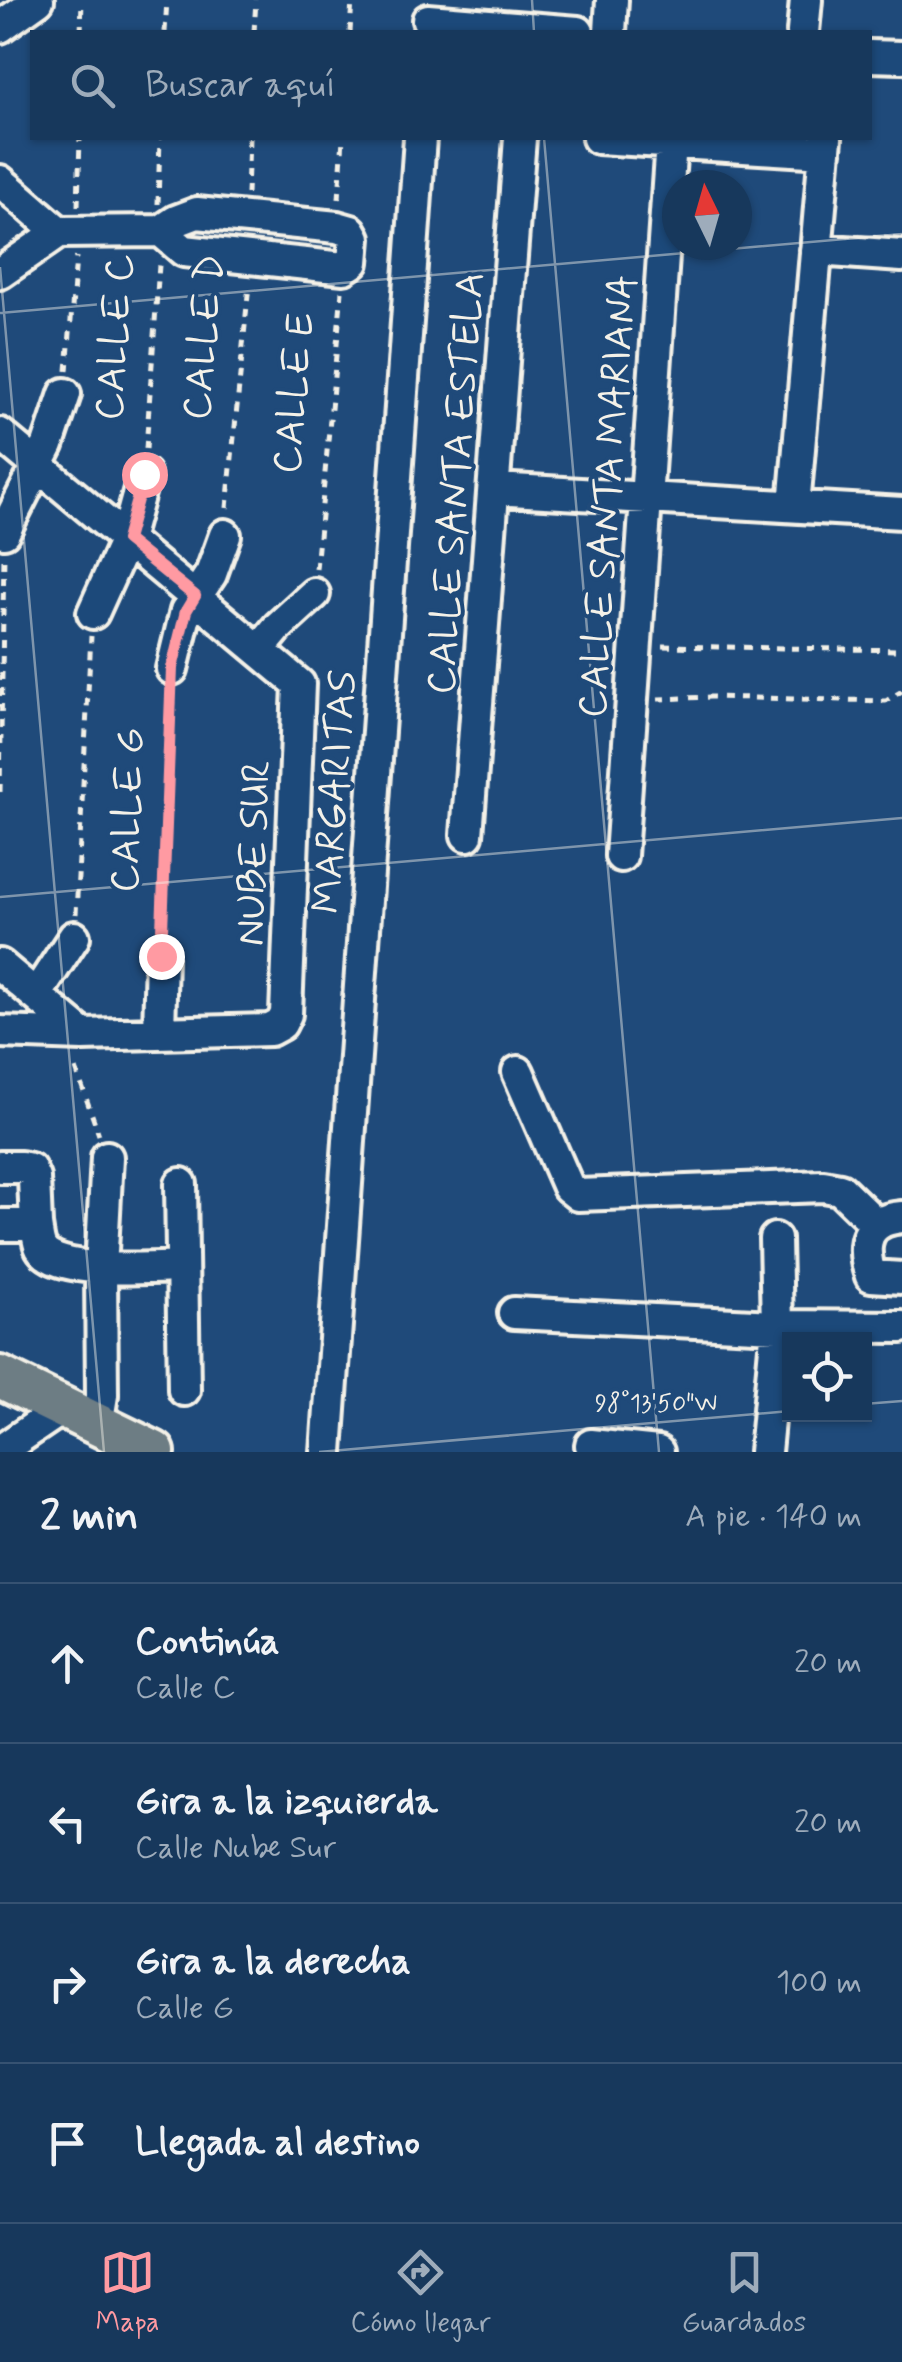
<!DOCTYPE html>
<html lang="es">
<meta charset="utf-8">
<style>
body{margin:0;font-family:Mynerve,sans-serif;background:#244365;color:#f1f3f6}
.controls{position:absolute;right:30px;bottom:30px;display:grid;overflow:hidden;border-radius:0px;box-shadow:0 2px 8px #0004}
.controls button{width:90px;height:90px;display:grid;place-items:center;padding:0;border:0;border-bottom:2px solid #365272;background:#17385c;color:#f1f3f6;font:50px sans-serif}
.compass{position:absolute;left:662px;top:170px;width:90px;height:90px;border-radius:50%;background:#17385c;box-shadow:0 2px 8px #0004;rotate:355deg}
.stop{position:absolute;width:30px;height:30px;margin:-22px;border:8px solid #ff9aa2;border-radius:50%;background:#fff}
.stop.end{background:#ff9aa2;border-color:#fff;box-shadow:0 2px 10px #0008}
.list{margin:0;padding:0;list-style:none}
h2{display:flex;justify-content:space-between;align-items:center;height:130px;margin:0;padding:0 40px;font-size:42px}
h2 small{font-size:32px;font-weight:400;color:#9eacbb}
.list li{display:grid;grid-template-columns:65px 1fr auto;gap:30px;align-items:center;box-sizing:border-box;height:160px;padding:0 40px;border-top:2px solid #365272}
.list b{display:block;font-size:38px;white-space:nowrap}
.list p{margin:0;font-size:32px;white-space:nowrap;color:#9eacbb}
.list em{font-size:32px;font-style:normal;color:#9eacbb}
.icon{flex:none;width:55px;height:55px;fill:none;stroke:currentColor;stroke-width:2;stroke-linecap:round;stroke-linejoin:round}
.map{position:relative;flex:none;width:902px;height:1452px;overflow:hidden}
.search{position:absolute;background:#17385c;box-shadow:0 2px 8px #0004;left:30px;right:30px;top:30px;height:110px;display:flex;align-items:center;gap:25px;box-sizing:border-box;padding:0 35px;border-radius:0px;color:#9eacbb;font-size:38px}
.sheet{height:770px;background:#17385c}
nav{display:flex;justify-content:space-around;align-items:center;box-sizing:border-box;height:140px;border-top:2px solid #365272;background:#17385c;font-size:28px;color:#9eacbb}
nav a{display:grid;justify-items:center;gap:5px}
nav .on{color:#ff9aa2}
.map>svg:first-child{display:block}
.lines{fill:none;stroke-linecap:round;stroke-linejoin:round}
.minor-casing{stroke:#f4f1e8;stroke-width:38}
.major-casing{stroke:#f4f1e8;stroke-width:48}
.path{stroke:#f4f1e8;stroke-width:5;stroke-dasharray:8 8;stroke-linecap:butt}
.minor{stroke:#1f4a7a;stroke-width:30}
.major{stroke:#6d7d84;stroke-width:40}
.route{stroke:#ff9aa2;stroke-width:12}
.ticks{fill:none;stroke:#f4f1e8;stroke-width:2.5;stroke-opacity:0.45}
.labels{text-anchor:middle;stroke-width:8;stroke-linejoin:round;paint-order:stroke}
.street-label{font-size:40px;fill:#f4f1e8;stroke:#1f4a7a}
.ticks-label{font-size:25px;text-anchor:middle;fill:#f4f1e8;stroke:#1f4a7a;stroke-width:8;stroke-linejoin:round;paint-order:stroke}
</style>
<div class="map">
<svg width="902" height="1452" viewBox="0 0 902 1452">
<rect width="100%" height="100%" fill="#1f4a7a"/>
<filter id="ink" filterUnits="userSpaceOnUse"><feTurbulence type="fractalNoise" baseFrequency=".01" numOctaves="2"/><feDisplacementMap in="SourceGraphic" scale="20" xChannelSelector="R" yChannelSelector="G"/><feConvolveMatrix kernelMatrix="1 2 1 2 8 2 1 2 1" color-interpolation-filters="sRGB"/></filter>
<g filter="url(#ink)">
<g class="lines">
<g class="minor-casing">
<path id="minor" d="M428,20L578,32
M0,27L38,0
M610,32L612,0
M803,32L806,0
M870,56L902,57
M598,138L825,152
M0,181L59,232
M59,232L161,231L176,221L197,213L337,227L351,231L355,238L353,262L344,268L184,251L161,231
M816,250L902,256
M0,273L59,232
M0,434L299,684L286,1014L281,1024L270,1030L83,1035L0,1032
M495,489L902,513
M794,506L826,138
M4,532L48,445L65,394
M93,613L126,540L144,474
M259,650L278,627L314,594
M172,669L186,611L211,574L225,535
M467,835L520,138
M621,856L671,142
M0,965L83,1035
M36,995L74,937
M159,1032L161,956
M518,1072L568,1187L578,1195L823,1186L840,1189L875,1223
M0,1167H21L30,1169L34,1178L36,1225
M181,1184L184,1390
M902,1217C865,1220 860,1244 871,1276L902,1278
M0,1225H36C37,1231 38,1242 41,1248C56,1275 153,1268 181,1267
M514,1313L777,1326L902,1327
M97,1425L102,1395L101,1269L107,1157
M591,1445L658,1452
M0,1451L63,1408
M327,1452L420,138
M765,1452L777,1326L775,1239"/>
</g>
<g class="major-casing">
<path id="major" d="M0,1377L154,1452"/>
</g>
<path class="path" d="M81,32L82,0
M165,32L167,0
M254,32L256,0
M350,32L352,0
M247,194L249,138
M339,199L343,138
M158,204L160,138
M78,206L80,138
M67,371L76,257
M146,449L159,265
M227,508L249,285
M316,569L342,291
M663,646L902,650
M658,699L710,697L886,701L902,691
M0,792L4,555
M76,914L91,636
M162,930L171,697
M76,1069L99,1135"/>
<use href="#minor" class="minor"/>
<use href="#major" class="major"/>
</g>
</g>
<g class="lines" filter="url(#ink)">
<path class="route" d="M144,474L126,540L195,596L186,611L172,668L161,956"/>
</g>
<path class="ticks" d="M532,0L534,32M544,138L659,1452M0,267L104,1452M0,313L902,234M0,897L902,818M864,1404L902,1401M319,1452L790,1411"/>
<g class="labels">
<g class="street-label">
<text transform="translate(113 337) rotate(-86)" y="14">CALLE C</text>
<text transform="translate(202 337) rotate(-85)" y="14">CALLE D</text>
<text transform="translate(292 393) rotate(-85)" y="14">CALLE E</text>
<text transform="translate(454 483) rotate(-86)" y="14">CALLE SANTA ESTELA</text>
<text transform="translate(606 496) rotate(-86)" y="14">CALLE SANTA MARIANA</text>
<text transform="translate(333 792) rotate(-86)" y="14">MARGARITAS</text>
<text transform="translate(126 810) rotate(-88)" y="14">CALLE G</text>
<text transform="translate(252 853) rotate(-88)" y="14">NUBE SUR</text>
</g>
</g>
<g class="ticks-label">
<text x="656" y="1411">98°13'50"W</text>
</g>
</svg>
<div class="controls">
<button><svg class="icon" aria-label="locate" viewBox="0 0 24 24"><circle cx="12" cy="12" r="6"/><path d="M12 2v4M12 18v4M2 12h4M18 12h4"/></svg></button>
</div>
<svg class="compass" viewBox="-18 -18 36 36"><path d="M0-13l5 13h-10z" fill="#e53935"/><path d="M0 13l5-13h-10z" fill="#9eacbb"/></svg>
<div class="stop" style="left:144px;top:474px"></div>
<div class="stop end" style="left:161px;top:956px"></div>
<div class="search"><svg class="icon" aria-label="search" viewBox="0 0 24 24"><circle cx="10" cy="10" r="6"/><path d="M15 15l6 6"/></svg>Buscar aquí</div>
</div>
<section class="sheet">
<h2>2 min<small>A pie · 140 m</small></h2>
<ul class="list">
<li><svg class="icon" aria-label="ahead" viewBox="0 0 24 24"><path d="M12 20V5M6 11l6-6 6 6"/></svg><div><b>Continúa</b><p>Calle C</p></div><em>20 m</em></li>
<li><svg class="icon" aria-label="left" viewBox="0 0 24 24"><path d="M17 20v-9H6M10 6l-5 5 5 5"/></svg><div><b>Gira a la izquierda</b><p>Calle Nube Sur</p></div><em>20 m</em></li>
<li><svg class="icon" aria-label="right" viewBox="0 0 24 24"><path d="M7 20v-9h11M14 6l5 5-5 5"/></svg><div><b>Gira a la derecha</b><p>Calle G</p></div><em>100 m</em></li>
<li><svg class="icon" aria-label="arrive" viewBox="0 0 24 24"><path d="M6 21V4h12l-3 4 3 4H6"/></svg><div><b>Llegada al destino</b></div></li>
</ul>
</section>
<nav>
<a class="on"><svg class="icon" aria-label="map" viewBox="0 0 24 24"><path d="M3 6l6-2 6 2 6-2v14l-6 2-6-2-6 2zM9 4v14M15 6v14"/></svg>Mapa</a>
<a><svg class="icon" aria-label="directions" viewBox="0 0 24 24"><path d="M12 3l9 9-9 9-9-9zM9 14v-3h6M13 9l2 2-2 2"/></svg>Cómo llegar</a>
<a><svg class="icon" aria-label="saved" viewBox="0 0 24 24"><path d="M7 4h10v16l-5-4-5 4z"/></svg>Guardados</a>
</nav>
